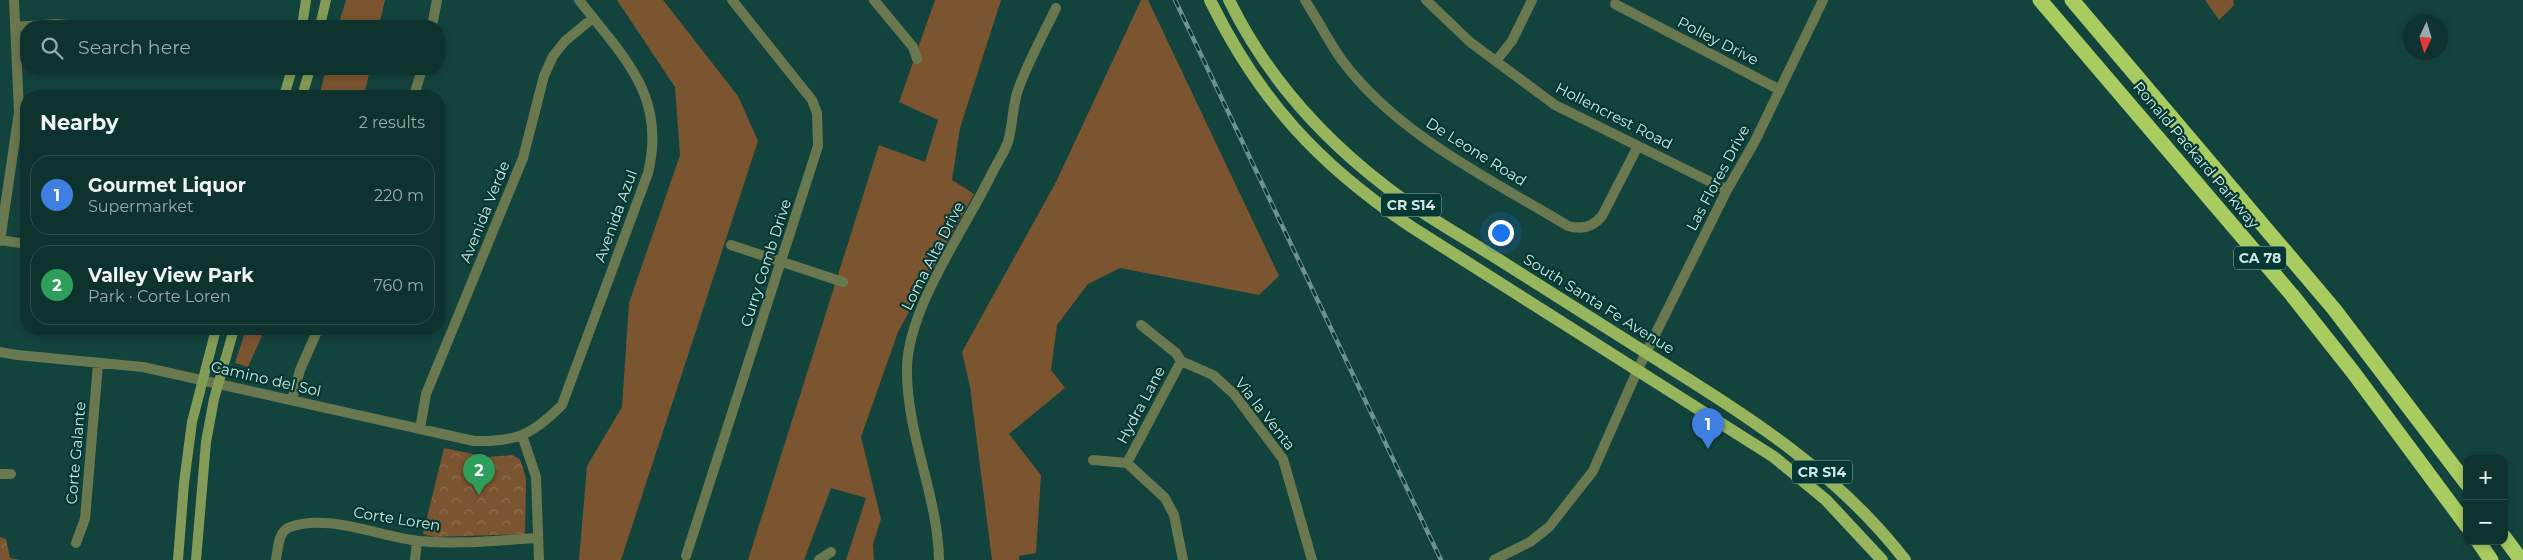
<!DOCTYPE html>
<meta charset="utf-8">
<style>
body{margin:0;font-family:Montserrat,sans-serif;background:#173a36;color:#f1f3f6}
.controls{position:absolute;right:15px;bottom:15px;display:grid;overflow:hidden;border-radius:10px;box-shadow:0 2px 8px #0003}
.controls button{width:45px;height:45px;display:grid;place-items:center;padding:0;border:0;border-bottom:1px solid #2e4d4a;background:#0e322e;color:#f1f3f6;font:25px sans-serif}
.compass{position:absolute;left:2403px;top:15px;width:45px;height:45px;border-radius:50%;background:#0e322e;box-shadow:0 2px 8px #0003;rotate:184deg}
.you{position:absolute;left:1500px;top:232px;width:18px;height:18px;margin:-12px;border:4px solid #fff;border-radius:50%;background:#1a73e8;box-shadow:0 0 0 8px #1a73e833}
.badge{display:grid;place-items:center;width:32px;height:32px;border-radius:50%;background:#d6ab8b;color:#fff;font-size:16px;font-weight:700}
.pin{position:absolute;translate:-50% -41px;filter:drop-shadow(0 1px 2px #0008)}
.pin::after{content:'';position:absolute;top:26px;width:18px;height:15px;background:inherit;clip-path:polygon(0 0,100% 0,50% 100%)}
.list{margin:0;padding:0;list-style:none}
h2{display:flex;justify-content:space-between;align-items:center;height:65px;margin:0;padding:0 20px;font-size:21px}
h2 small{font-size:16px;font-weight:400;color:#9baaaa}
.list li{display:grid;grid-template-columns:32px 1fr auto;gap:15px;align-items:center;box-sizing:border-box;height:80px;margin:0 10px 10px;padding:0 10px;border:1px solid #2e4d4a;border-radius:20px}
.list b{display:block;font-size:19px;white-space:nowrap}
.list p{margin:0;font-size:16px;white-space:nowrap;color:#9baaaa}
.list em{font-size:16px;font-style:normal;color:#9baaaa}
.icon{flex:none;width:28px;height:28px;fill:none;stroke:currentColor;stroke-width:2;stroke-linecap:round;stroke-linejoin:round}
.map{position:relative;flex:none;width:2523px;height:560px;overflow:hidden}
.search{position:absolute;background:#0e322e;box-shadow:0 2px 8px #0003;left:20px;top:20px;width:425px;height:55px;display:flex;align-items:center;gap:12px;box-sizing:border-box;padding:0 18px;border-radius:20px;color:#9baaaa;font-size:19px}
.panel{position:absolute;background:#0e322e;box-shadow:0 2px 8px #0003;left:20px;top:90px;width:425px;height:245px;border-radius:20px}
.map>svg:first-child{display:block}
.grass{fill:#7b5530}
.park{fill:url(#park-crowns)}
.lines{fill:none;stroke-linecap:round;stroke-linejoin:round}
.minor{stroke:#6a784f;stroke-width:10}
.tertiary{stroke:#6a784f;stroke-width:10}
.secondary{stroke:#849b57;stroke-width:10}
.primary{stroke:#97b55c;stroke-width:12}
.motorway{stroke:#a9cc60;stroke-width:15}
.rail-casing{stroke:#6e928d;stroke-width:4.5}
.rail{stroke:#053833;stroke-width:2.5;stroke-dasharray:8;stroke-linecap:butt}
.labels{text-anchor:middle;stroke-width:4.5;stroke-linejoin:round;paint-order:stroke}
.shield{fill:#053833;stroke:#92b2ae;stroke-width:1}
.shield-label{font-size:14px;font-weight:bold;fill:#cfe7e3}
.street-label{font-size:15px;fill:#cfe7e3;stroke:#053833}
</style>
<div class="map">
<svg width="2523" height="560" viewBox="0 0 2523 560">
<defs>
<pattern id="park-crowns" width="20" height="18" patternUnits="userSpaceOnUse" patternTransform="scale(1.25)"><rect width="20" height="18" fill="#7b5530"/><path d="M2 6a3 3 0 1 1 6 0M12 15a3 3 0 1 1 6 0" fill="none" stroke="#8d6d4e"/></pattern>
</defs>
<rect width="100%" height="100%" fill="#13433d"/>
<path class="grass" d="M346,0H385L379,26H338Z
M617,0H663L738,96L758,141L621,560H579L587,466L622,407L629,303L680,155L675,87Z
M935,0H1001L960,128L952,180L974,194L898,332L861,437L881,519L873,544L874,560H846L866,498L831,488L804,560H748L879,145L925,162L938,120L899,102Z
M1141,0H1148L1279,276L1259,295L1120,268L1088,284L1057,325L1051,370L1065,388L1009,434L1041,475L1036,553L1019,556V560H992L970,387L962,352L1056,182Z
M2205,0H2233L2234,5L2219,20Z
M326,69H370L364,96H319Z
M246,329H265L248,367L235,363Z"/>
<path class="park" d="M444,448L487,457L512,455L520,459L526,478L525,534L435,537L423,534Z
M0,537L6,539L10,558L20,560H0Z"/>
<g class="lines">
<path class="minor" d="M874,0L913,47L917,59
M1305,0C1317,19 1328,40 1341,59C1396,134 1490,179 1568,226C1582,230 1593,227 1602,216L1638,146
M1426,0L1470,42L1555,105L1727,190
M1615,4L1780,90
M432,26L437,0
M15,27L56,24L82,26
M1496,61L1512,41L1532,0
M414,96L422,69
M16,132L26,134
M0,240L26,244
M0,241L19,112L14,0
M731,245L843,282
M1141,325L1176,353L1181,361L1213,375L1234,394L1283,459L1312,560
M0,352L17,355L143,367L474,441C516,442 532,435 562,405L648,173C667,95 623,57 579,0
M292,400L300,370L318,329
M420,429L426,394L523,158L544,76L553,56L565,41L593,18
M522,435L536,477L539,560
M1093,460L1127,463L1165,498L1174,515L1183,560
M1127,463L1181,361
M0,474H11
M76,543L85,519L98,364
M686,556L818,146L817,113L812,100L732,0
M276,560C278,549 278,531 290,527C329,513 380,537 419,541C458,545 498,540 538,538
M415,560L417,541
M819,560L831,552
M939,560C938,496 907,436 907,371C906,310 964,231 991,175C996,165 1004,153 1008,142C1013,125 1012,107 1018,90C1028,62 1043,35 1056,8"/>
<path class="tertiary" d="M1494,560L1530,542L1549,527L1593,471L1638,369L1727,190L1755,141L1823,0"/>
<path class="secondary" d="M302,26L306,0
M320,26L326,0
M284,96L292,69
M302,96L310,69
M178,560L184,483L192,422L216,329
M196,560L206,442L214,399L234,329"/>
<path class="primary" d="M1210,0C1259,100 1318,164 1410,226L1774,457L1826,500L1882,560
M1229,0C1265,74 1320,136 1385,186C1418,212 1455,232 1490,254C1546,289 1601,324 1656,359C1750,418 1836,471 1905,560"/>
<path class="motorway" d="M2040,0L2292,295L2353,372L2467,526
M2072,0L2334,309L2467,484
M2504,537L2521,560
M2478,541L2491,560"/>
<g class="rail-casing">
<path id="rail" d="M1175,0L1441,560"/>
</g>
<use href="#rail" class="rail"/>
</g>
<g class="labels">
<g class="shield">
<rect x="1381" y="193.5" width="60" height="23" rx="4"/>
<rect x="2234" y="246.5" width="52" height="23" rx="4"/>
<rect x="1792" y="460.5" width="60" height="23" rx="4"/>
</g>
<g class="shield-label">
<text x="1411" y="210">CR S14</text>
<text x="2260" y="263">CA 78</text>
<text x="1822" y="477">CR S14</text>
</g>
<g class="street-label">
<text transform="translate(1718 41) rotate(27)" y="5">Polley Drive</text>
<text transform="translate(1614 116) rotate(27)" y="5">Hollencrest Road</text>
<text transform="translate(1476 152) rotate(32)" y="5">De Leone Road</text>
<text transform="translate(2196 155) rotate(50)" y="5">Ronald Packard Parkway</text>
<text transform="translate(1718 178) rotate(-62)" y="5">Las Flores Drive</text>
<text transform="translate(485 212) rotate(-68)" y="5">Avenida Verde</text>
<text transform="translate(616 216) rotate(-70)" y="5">Avenida Azul</text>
<text transform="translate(933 256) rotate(-63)" y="5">Loma Alta Drive</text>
<text transform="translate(766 263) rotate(-72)" y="5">Curry Comb Drive</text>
<text transform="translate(1599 304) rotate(32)" y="5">South Santa Fe Avenue</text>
<text transform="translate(266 379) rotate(13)" y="5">Camino del Sol</text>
<text transform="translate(1141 405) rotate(-62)" y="5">Hydra Lane</text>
<text transform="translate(1265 414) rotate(52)" y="5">Via la Venta</text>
<text transform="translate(76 453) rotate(-85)" y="5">Corte Galante</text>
<text transform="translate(397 519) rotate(9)" y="5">Corte Loren</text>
</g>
</g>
</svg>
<div class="controls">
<button>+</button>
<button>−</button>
</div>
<svg class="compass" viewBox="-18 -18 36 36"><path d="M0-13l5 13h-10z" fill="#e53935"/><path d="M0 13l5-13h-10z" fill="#9baaaa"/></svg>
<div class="you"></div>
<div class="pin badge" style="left:1708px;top:449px;background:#3f7fe0">1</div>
<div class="pin badge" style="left:479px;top:495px;background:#2e9e5b">2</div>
<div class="search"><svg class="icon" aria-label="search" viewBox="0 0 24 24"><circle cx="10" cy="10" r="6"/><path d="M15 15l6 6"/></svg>Search here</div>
<section class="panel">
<h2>Nearby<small>2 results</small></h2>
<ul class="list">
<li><span class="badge" style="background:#3f7fe0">1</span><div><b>Gourmet Liquor</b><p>Supermarket</p></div><em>220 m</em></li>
<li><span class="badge" style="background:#2e9e5b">2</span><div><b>Valley View Park</b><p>Park · Corte Loren</p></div><em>760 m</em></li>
</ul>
</section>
</div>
